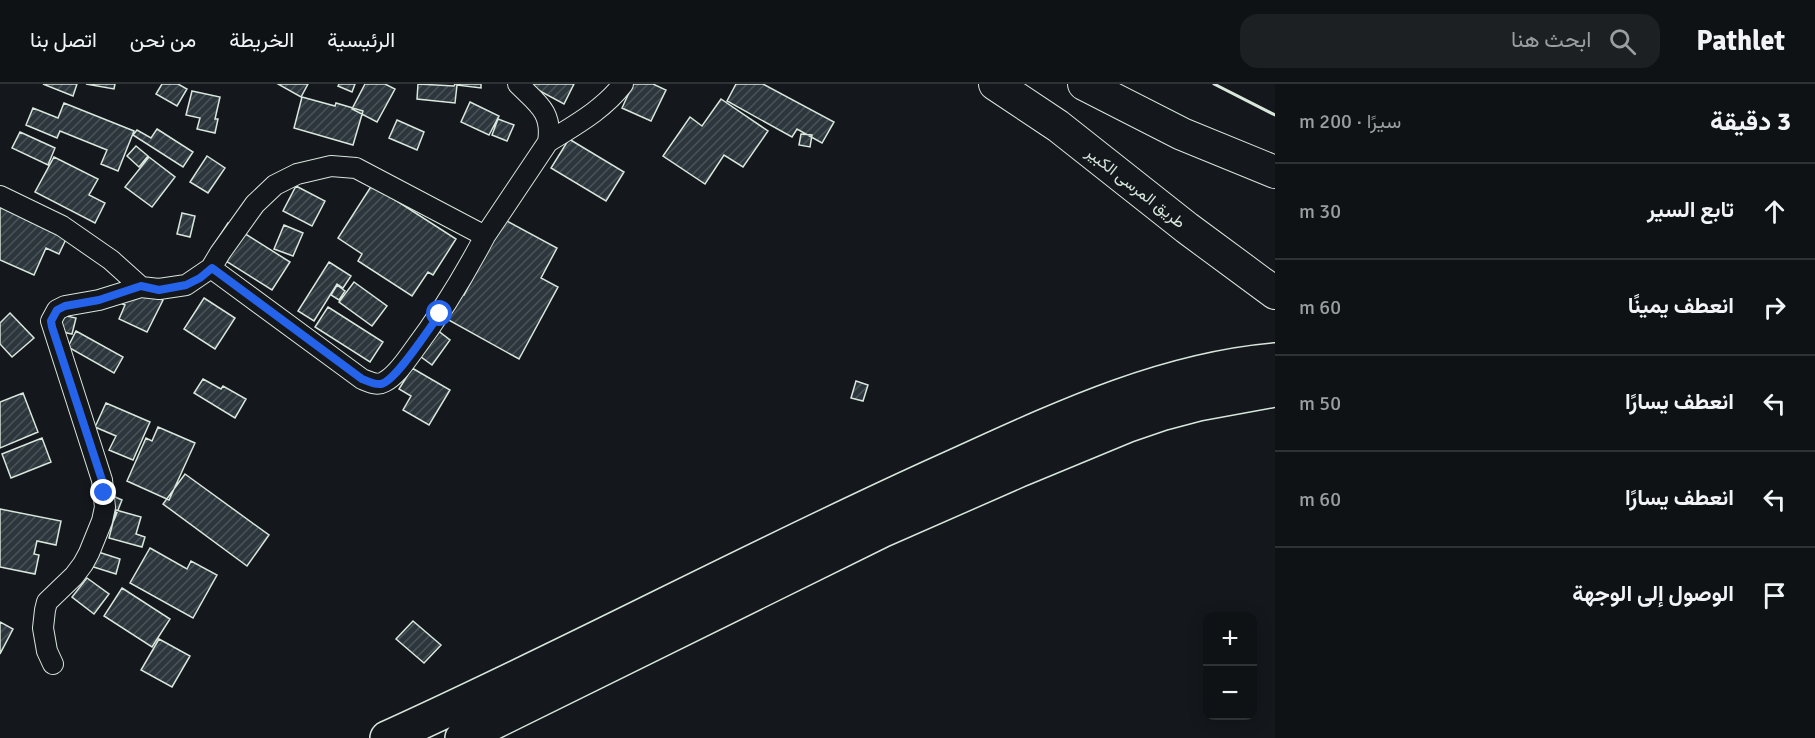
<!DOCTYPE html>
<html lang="ar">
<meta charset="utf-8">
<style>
body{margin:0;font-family:Signika,Vazirmatn,sans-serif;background:#1d2022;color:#f1f3f6;direction:rtl}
.controls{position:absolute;right:18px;bottom:18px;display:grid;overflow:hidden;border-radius:12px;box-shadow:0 3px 15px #0003}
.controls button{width:54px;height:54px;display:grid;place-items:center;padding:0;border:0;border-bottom:2px solid #2f3234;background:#0f1215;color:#f1f3f6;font:30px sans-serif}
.stop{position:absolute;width:18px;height:18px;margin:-14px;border:4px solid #2563eb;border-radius:50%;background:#fff}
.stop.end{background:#2563eb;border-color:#fff;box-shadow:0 2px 6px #0008}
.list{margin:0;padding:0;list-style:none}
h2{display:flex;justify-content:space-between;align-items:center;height:78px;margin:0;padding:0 24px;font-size:26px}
h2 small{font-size:20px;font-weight:400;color:#9b9ea0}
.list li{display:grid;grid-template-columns:39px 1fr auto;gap:18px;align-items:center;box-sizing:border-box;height:96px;padding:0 24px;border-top:2px solid #2f3234}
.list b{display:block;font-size:22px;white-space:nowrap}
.list em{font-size:20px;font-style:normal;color:#9b9ea0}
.icon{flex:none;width:33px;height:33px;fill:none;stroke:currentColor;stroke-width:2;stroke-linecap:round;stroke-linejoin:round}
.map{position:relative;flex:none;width:1275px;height:654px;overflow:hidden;direction:ltr}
header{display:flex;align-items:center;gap:36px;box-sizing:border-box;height:84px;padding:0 30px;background:#0f1215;border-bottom:2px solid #2f3234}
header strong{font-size:28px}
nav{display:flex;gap:33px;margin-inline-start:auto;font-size:21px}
.search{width:420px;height:54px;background:#1d2022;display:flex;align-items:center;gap:15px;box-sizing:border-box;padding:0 21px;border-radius:18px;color:#9b9ea0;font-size:22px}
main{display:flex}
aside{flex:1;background:#0f1215}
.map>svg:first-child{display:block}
.building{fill:url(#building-hatch);stroke:#d8e6dc;stroke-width:1.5}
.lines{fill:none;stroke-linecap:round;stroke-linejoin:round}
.street-casing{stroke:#d8e6dc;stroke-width:22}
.primary-casing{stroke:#d8e6dc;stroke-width:34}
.highway-casing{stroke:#d8e6dc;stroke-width:36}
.street{stroke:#14181c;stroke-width:20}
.primary{stroke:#14181c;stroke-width:32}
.highway{stroke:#14181c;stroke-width:33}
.wall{stroke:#d8e6dc;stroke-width:3}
.route{stroke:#2563eb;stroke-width:8}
.labels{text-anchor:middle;stroke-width:4.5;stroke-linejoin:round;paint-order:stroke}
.street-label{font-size:16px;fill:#d8e6dc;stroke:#14181c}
</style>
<header>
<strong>Pathlet</strong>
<div class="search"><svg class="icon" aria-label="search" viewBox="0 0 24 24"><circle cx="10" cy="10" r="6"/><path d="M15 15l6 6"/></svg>ابحث هنا</div>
<nav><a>الرئيسية</a><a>الخريطة</a><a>من نحن</a><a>اتصل بنا</a></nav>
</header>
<main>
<aside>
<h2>3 دقيقة<small>سيرًا · 200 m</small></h2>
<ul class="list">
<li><svg class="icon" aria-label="ahead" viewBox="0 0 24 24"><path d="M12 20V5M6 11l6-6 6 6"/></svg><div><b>تابع السير</b></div><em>30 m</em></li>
<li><svg class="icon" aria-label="right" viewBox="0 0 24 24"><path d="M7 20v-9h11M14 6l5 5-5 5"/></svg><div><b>انعطف يمينًا</b></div><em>60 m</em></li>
<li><svg class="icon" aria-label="left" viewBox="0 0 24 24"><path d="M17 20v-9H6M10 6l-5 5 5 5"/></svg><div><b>انعطف يسارًا</b></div><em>50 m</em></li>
<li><svg class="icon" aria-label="left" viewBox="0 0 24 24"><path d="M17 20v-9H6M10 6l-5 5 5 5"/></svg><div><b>انعطف يسارًا</b></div><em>60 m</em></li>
<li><svg class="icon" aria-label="arrive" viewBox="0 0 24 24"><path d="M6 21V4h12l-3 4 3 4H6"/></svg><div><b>الوصول إلى الوجهة</b></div></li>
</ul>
</aside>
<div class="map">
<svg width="1275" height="654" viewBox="0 0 1275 654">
<defs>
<pattern id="building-hatch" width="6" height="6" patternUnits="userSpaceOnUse" patternTransform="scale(1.5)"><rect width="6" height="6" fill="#2c363c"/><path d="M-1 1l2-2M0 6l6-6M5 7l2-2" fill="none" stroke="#4a5358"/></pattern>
</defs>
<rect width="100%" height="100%" fill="#14181c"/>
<path class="building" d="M43,0H77L73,12Z
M86,0H115L114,5Z
M162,0H178L187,5L177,22L156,10Z
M278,0H308L301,13Z
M339,0H355L352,8L338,2Z
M365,0H385L395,5L377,38L352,25Z
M418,0L454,2L455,0H481V4L457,1L455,19L417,15Z
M527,0H574L564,20Z
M633,0H653L666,6L651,37L622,24Z
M736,0H763L834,38L822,59L797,45L792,53L727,17Z
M192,7L220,13L215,35H218L215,49L197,45L200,34L186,31Z
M302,13L335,22L336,19L363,27L353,61L294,44Z
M721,15L768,47L743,83L724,71L705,100L663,72L690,33L702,42Z
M470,18L499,32L489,51L461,38Z
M64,19L134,47L118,87L101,80L107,66L60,47L57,54L26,41L33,24L58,34Z
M498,35L514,41L507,57L492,51Z
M397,36L424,48L417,66L389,54Z
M157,45L193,68L183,83L133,51L137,46L151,54Z
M20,48L55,64L48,81L12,64Z
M801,50L812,51L810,63L799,61Z
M569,55L624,88L606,117L551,84Z
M136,62L148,72L139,83L127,72Z
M207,72L225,84L208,109L190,98Z
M54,73L98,95L89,111L105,119L95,139L35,108Z
M149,73L175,93L152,123L125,103Z
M372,101L456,155L433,191L428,188L412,212L358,177L362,170L338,154Z
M296,102L325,117L312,142L283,127Z
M0,121L68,151L59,170L46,164L34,191L0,176Z
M490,128L557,164L541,194L558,203L519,275L445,234L459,208L464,211L477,186Z
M182,129L195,132L190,153L177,150Z
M228,139L290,178L272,206L210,167Z
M284,141L303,149L293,172L274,165Z
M329,178L351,192L343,204L337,200L314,237L298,227Z
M122,197L163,216L147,248L119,235L125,221L113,216Z
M354,198L387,222L372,242L339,218Z
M337,201L345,207L339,216L331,211Z
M204,214L235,234L215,265L184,245Z
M328,223L383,258L370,278L315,243Z
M10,229L34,254L12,273L0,260V239Z
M57,230L76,234L72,250L53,246Z
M428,239L450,256L432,281L409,264Z
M76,247L123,273L114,289L68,263Z
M412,284L450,306L429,341L403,326L411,312L399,305Z
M203,295L221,305L223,302L246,315L235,334L194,309Z
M856,297L868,301L863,317L851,314Z
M23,309L38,348L0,364V318Z
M106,319L150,338L133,376L109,366L116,352L95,343Z
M158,343L195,359L169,416L127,397L146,354L152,357Z
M42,354L51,378L11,394L2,370Z
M185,390L269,451L247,482L163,420Z
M106,409L122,416L114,436L99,430Z
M0,425L61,437L56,461L37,457L34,470L39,471L35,490L0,483Z
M116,426L141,433L136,450L145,453L142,463L109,454Z
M150,464L187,485L191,477L217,491L193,534L130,499Z
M89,465L120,475L116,490L84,480Z
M87,494L109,510L94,530L72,513Z
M122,504L170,535L152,563L104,532Z
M413,537L441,561L424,579L396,555Z
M0,538L13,545L0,570Z
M159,555L190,572L172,603L141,586Z"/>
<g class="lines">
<g class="street-casing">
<path id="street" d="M548,58C575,41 603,26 623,0
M0,112L62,142L111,176L141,203L159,205L186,201L211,184L220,169L255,120L275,101L297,90L331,82L356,84L485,152L548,58C553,28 537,19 518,0
M211,184L362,295C369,298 377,302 384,298C396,292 405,278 413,267C440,231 464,192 485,152
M53,580L47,567L43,544L45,526L47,518L74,492L83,480L89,469L102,437L105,423L102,396L51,237L57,226L65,222L99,216L141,203"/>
</g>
<g class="primary-casing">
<path id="primary" d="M995,0L1058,42L1187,144L1275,209
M1084,0L1182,50L1275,88"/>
</g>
<g class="highway-casing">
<path id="highway" d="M387,654C575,569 757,471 944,387C1050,339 1158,286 1275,276
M462,654L881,447L1022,385L1126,342L1164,329L1198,320L1275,306"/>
</g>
<use href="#street" class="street"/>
<use href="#primary" class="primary"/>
<use href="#highway" class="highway"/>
<path class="wall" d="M1214,0L1275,31"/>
</g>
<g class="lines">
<path class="route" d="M104,409L102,396L52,243L51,237L57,226L65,222L99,216L141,202L159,206L186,201L200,194L212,184L362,295C368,297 374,301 381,300C396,297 429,244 440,230"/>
</g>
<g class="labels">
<g class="street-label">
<text transform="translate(1136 103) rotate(38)" y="6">طريق المرسى الكبير</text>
</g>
</g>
</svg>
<div class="controls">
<button>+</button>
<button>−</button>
</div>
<div class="stop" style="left:440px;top:230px"></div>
<div class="stop end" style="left:104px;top:409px"></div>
</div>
</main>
